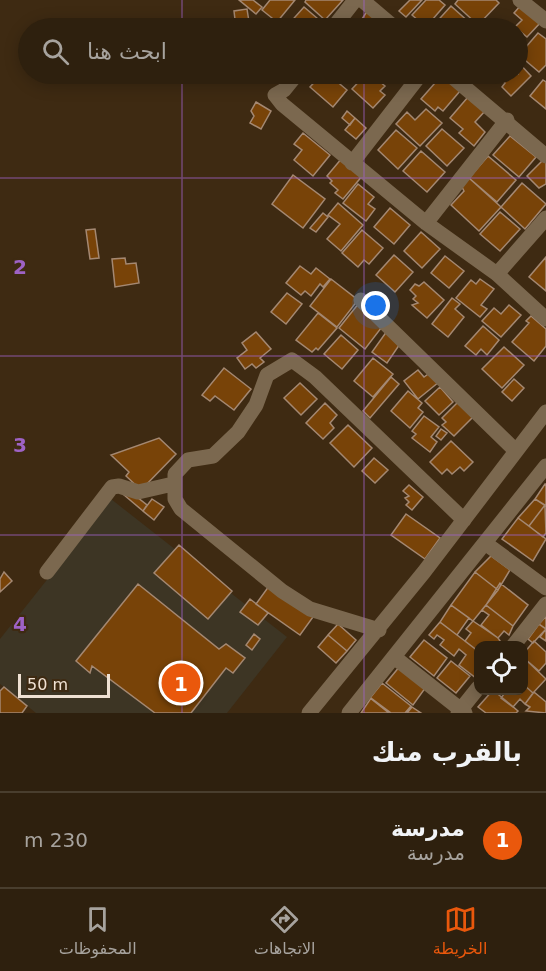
<!DOCTYPE html>
<html lang="ar">
<meta charset="utf-8">
<style>
body{margin:0;font-family:"DejaVu Sans","Noto Naskh Arabic",sans-serif;background:#3a2d1c;color:#f1f3f6;direction:rtl}
.controls{position:absolute;right:18px;bottom:18px;display:grid;overflow:hidden;border-radius:12px;box-shadow:0 3px 15px #0003}
.controls button{width:54px;height:54px;display:grid;place-items:center;padding:0;border:0;border-bottom:2px solid #493e2e;background:#2e200e;color:#f1f3f6;font:30px sans-serif}
.scale{position:absolute;left:18px;bottom:15px;width:92px;box-sizing:border-box;padding-left:6px;border:3px solid #efe1d3;border-top:0;font-size:16px;line-height:21px;white-space:nowrap;color:#efe1d3;-webkit-text-stroke:4px #3e2a12;paint-order:stroke}
.you{position:absolute;left:376px;top:306px;width:21px;height:21px;margin:-15px;border:4px solid #fff;border-radius:50%;background:#1a73e8;box-shadow:0 0 0 9px #1a73e833}
.badge{display:grid;place-items:center;width:39px;height:39px;border-radius:50%;background:#ea580c;color:#fff;font-size:20px;font-weight:700}
.pin{position:absolute;translate:-50% -50%;border:3px solid #fff;box-shadow:0 2px 6px #0006}
.list{margin:0;padding:0;list-style:none}
h2{display:flex;justify-content:space-between;align-items:center;height:78px;margin:0;padding:0 24px;font-size:26px}
h2 small{font-size:20px;font-weight:400;color:#a7a39e}
.list li{display:grid;grid-template-columns:39px 1fr auto;gap:18px;align-items:center;box-sizing:border-box;height:96px;padding:0 24px;border-top:2px solid #493e2e}
.list b{display:block;font-size:22px;white-space:nowrap}
.list p{margin:0;font-size:20px;white-space:nowrap;color:#a7a39e}
.list em{font-size:20px;font-style:normal;color:#a7a39e}
.icon{flex:none;width:33px;height:33px;fill:none;stroke:currentColor;stroke-width:2;stroke-linecap:round;stroke-linejoin:round}
.map{position:relative;flex:none;width:546px;height:713px;overflow:hidden;direction:ltr}
.search{position:absolute;background:#2e200e;box-shadow:0 3px 15px #0003;left:18px;right:18px;top:18px;height:66px;display:flex;align-items:center;gap:15px;box-sizing:border-box;padding:0 21px;border-radius:33px;color:#a7a39e;font-size:22px}
.sheet{height:174px;background:#2e200e}
nav{display:flex;justify-content:space-around;align-items:center;box-sizing:border-box;height:84px;border-top:2px solid #493e2e;background:#2e200e;font-size:16px;color:#a7a39e}
nav a{display:grid;justify-items:center;gap:3px}
nav .on{color:#ea580c}
.map>svg:first-child{display:block}
.education{fill:#3d3524}
.building{fill:#784308;stroke:#a48872;stroke-width:1.5}
.lines{fill:none;stroke-linecap:round;stroke-linejoin:round}
.minor{stroke:#7b684f;stroke-width:15}
.grid{fill:none;stroke:#9e62c5;stroke-width:1.5;stroke-opacity:0.55}
.grid-label{font-size:20px;text-anchor:middle;font-weight:bold;fill:#9e62c5;stroke:#3e2a12;stroke-width:4.5;stroke-linejoin:round;paint-order:stroke}
</style>
<div class="map">
<svg width="546" height="713" viewBox="0 0 546 713">
<rect width="100%" height="100%" fill="#3e2a12"/>
<path class="education" d="M111,499L287,637L227,713H36L0,684V639Z"/>
<path class="building" d="M239,0H253L262,7L256,14Z
M270,0H295L277,22L262,10Z
M306,0H343L325,20L305,2Z
M410,0H422L406,17L399,11Z
M426,0H439L445,5L426,27L412,15Z
M458,0H496L499,3L478,25L455,4Z
M521,5L541,22L527,37L515,27L522,20L514,13Z
M451,6L471,24L466,28H431Z
M304,7L324,24L321,28L286,27Z
M247,9L250,28H236L234,11Z
M368,10L388,28H356Z
M538,33L546,39V65L539,72L519,55Z
M518,62L531,76L511,96L502,87L505,83L503,81L508,74H518Z
M322,74H328L347,90L333,107L310,87Z
M342,74H357L351,81Z
M366,74H370L385,86L380,91L385,95L373,108L352,89Z
M393,74H410L403,82Z
M442,75L460,91L443,111L438,107L435,111L421,99Z
M543,80L546,82V109L530,96Z
M468,97L485,111L475,122L485,132L474,146L459,133L463,129L450,118Z
M256,102L271,111L261,129L250,123L254,116L251,111Z
M426,109L442,123L420,146L396,124L407,112L415,120Z
M347,111L355,118L350,125L342,118Z
M355,118L366,128L356,139L345,130Z
M442,129L464,148L447,166L426,146Z
M396,130L417,148L398,169L378,150Z
M303,133L330,155L313,176L294,160L302,150L294,144Z
M510,136L536,157L519,177L493,155Z
M421,151L445,172L427,192L403,171Z
M488,156L516,180L497,202L469,178Z
M546,157V184L539,188L527,176Z
M342,158L363,175L343,199L335,193L338,190L330,183L332,181L327,176Z
M293,175L325,199L303,228L272,204Z
M469,178L501,207L479,231L451,205L464,191L462,187Z
M522,183L546,204L525,229L501,207Z
M358,184L374,197L368,204L375,209L366,221L343,203Z
M338,203L363,225L341,251L327,239L340,224L328,215Z
M390,208L410,225L394,244L374,227Z
M500,212L520,229L500,251L480,234Z
M323,213L328,217L316,232L310,228Z
M95,229L99,258L90,259L86,230Z
M362,230L383,248L369,264L364,260L358,267L342,253Z
M421,232L440,249L422,268L404,251Z
M394,255L413,272L395,292L376,275Z
M445,256L464,271L449,288L431,273Z
M546,257V291L529,277Z
M125,258L126,264L136,263L139,283L115,287L112,259Z
M300,266L311,274L316,268L330,279L323,287L320,284L311,296L305,291L301,295L286,283Z
M331,279L358,300L337,327L310,306Z
M480,279L494,289L481,305L487,309L480,317L456,298L471,280L476,284Z
M424,282L444,300L427,318L412,305L418,303L413,299L416,296L410,290L415,284L419,286Z
M287,293L302,304L286,324L271,312Z
M452,298L460,304L455,309L464,317L448,337L432,324Z
M359,303L385,323L365,349L339,328Z
M509,305L521,315L501,337L482,321L494,308L501,314Z
M318,313L337,328L318,350L316,348L312,352L296,340Z
M531,316L546,329V346L534,361L512,342L529,323L526,321Z
M483,326L499,340L487,355L481,349L476,355L465,346Z
M387,331L402,341L387,363L372,352Z
M256,332L271,349L260,358L264,362L256,368L252,364L245,369L237,358L247,350L242,343Z
M341,335L358,350L342,369L324,354Z
M504,347L524,365L502,388L482,369Z
M373,358L393,374L373,397L354,381Z
M224,368L251,389L234,410L215,396L210,401L202,395Z
M418,370L424,377L431,372L439,382L418,399L404,381Z
M391,377L399,384L370,418L363,411Z
M514,379L524,388L512,401L502,392Z
M300,383L317,399L301,415L284,398Z
M440,387L453,402L439,415L425,401Z
M408,391L422,403L418,408L423,412L410,428L391,411Z
M458,402L473,417L454,436L442,425L446,422L442,418Z
M325,403L337,415L330,423L334,428L323,439L306,423Z
M424,416L439,427L431,437L437,442L430,452L412,438L416,434L412,431Z
M348,425L372,448L354,467L330,443Z
M441,429L447,433L441,440L436,436Z
M159,438L176,454L141,490L126,476L129,472L111,455Z
M451,441L473,462L464,471L460,467L452,474L447,469L442,474L430,462Z
M374,458L388,470L375,483L362,471Z
M545,484H546V506L535,499Z
M409,485L423,497L412,510L406,505L409,502L405,498L409,496L403,491Z
M128,490L147,505L143,511L124,495Z
M152,499L164,507L154,520L143,511Z
M535,499L545,505L529,526L518,518Z
M545,505L546,533L543,537L529,526Z
M406,514L440,538L425,559L391,535Z
M518,518L546,539L533,561L502,539Z
M179,545L232,591L208,619L154,573Z
M491,556L510,570L498,590L475,572Z
M4,572L12,581L0,592V579Z
M475,572L498,590L473,621L451,605Z
M500,583L528,605L513,626L486,605Z
M138,584L219,649L226,644L245,658L233,673L226,668L191,713H155L92,666L90,673L76,661Z
M269,586L313,617L300,635L256,604Z
M250,599L268,613L258,625L240,612Z
M451,605L469,618L457,635L440,622Z
M486,605L513,626L509,635L504,631L498,638L481,625L489,615L482,610Z
M546,616V629L539,624Z
M473,621L498,638L503,645L478,646V651L465,641L471,633L466,629Z
M440,622L478,651V674L476,678L459,665L466,655L459,649L454,656L440,645L444,640L437,635L434,639L429,635Z
M338,624L356,640L347,651L328,635Z
M539,624L546,629L533,643L528,639Z
M546,629V641L540,637Z
M254,634L260,639L252,650L246,645Z
M328,635L347,651L336,663L318,647Z
M424,640L447,658L434,676L410,657Z
M534,641L546,652V663L539,671L524,658V653Z
M524,658L546,679L533,693L524,685Z
M451,661L470,676L456,693L437,678Z
M400,666L426,687L413,705L386,683Z
M382,683L411,706L405,713H389L370,698Z
M524,685L533,693L525,704L520,699L513,707L501,698L507,690H524Z
M4,687L27,706L22,713H0V691Z
M493,690L518,711L516,713H486L478,707Z
M534,692L546,702V713L526,711L530,707L525,704Z
M371,698L391,713H361Z
M412,707L421,713H407Z"/>
<g class="lines">
<path class="minor" d="M362,0L395,28
M520,0L546,21
M333,28L355,0
M297,74L284,90L275,95L282,104L426,223L497,274L546,319
M449,74L546,156
M352,163L421,74
M426,223L507,120
M497,274L546,218
M361,300L516,451
M485,543L546,588
M47,572L112,487L119,486L138,492L173,484
M379,630L310,609L282,591L181,509L175,499V474L188,460L213,456L238,432L256,405L267,375L292,360L315,377L464,520
M513,646L546,604
M394,657L465,713
M309,713L424,572L546,412
M349,713L546,466
M458,713L478,688"/>
</g>
<path class="grid" d="M182,0V28M364,0V28M182,74V713M364,74V713M0,178H546M0,356H546M0,535H546"/>
<g class="grid-label">
<text x="20" y="274">2</text>
<text x="20" y="452">3</text>
<text x="20" y="631">4</text>
</g>
</svg>
<div class="controls">
<button><svg class="icon" aria-label="locate" viewBox="0 0 24 24"><circle cx="12" cy="12" r="6"/><path d="M12 2v4M12 18v4M2 12h4M18 12h4"/></svg></button>
</div>
<div class="scale">50 m</div>
<div class="you"></div>
<div class="pin badge" style="left:181px;top:683px">1</div>
<div class="search"><svg class="icon" aria-label="search" viewBox="0 0 24 24"><circle cx="10" cy="10" r="6"/><path d="M15 15l6 6"/></svg>ابحث هنا</div>
</div>
<section class="sheet">
<h2>بالقرب منك<small></small></h2>
<ul class="list">
<li><span class="badge">1</span><div><b>مدرسة</b><p>مدرسة</p></div><em>230 m</em></li>
</ul>
</section>
<nav>
<a class="on"><svg class="icon" aria-label="map" viewBox="0 0 24 24"><path d="M3 6l6-2 6 2 6-2v14l-6 2-6-2-6 2zM9 4v14M15 6v14"/></svg>الخريطة</a>
<a><svg class="icon" aria-label="directions" viewBox="0 0 24 24"><path d="M12 3l9 9-9 9-9-9zM9 14v-3h6M13 9l2 2-2 2"/></svg>الاتجاهات</a>
<a><svg class="icon" aria-label="saved" viewBox="0 0 24 24"><path d="M7 4h10v16l-5-4-5 4z"/></svg>المحفوظات</a>
</nav>
